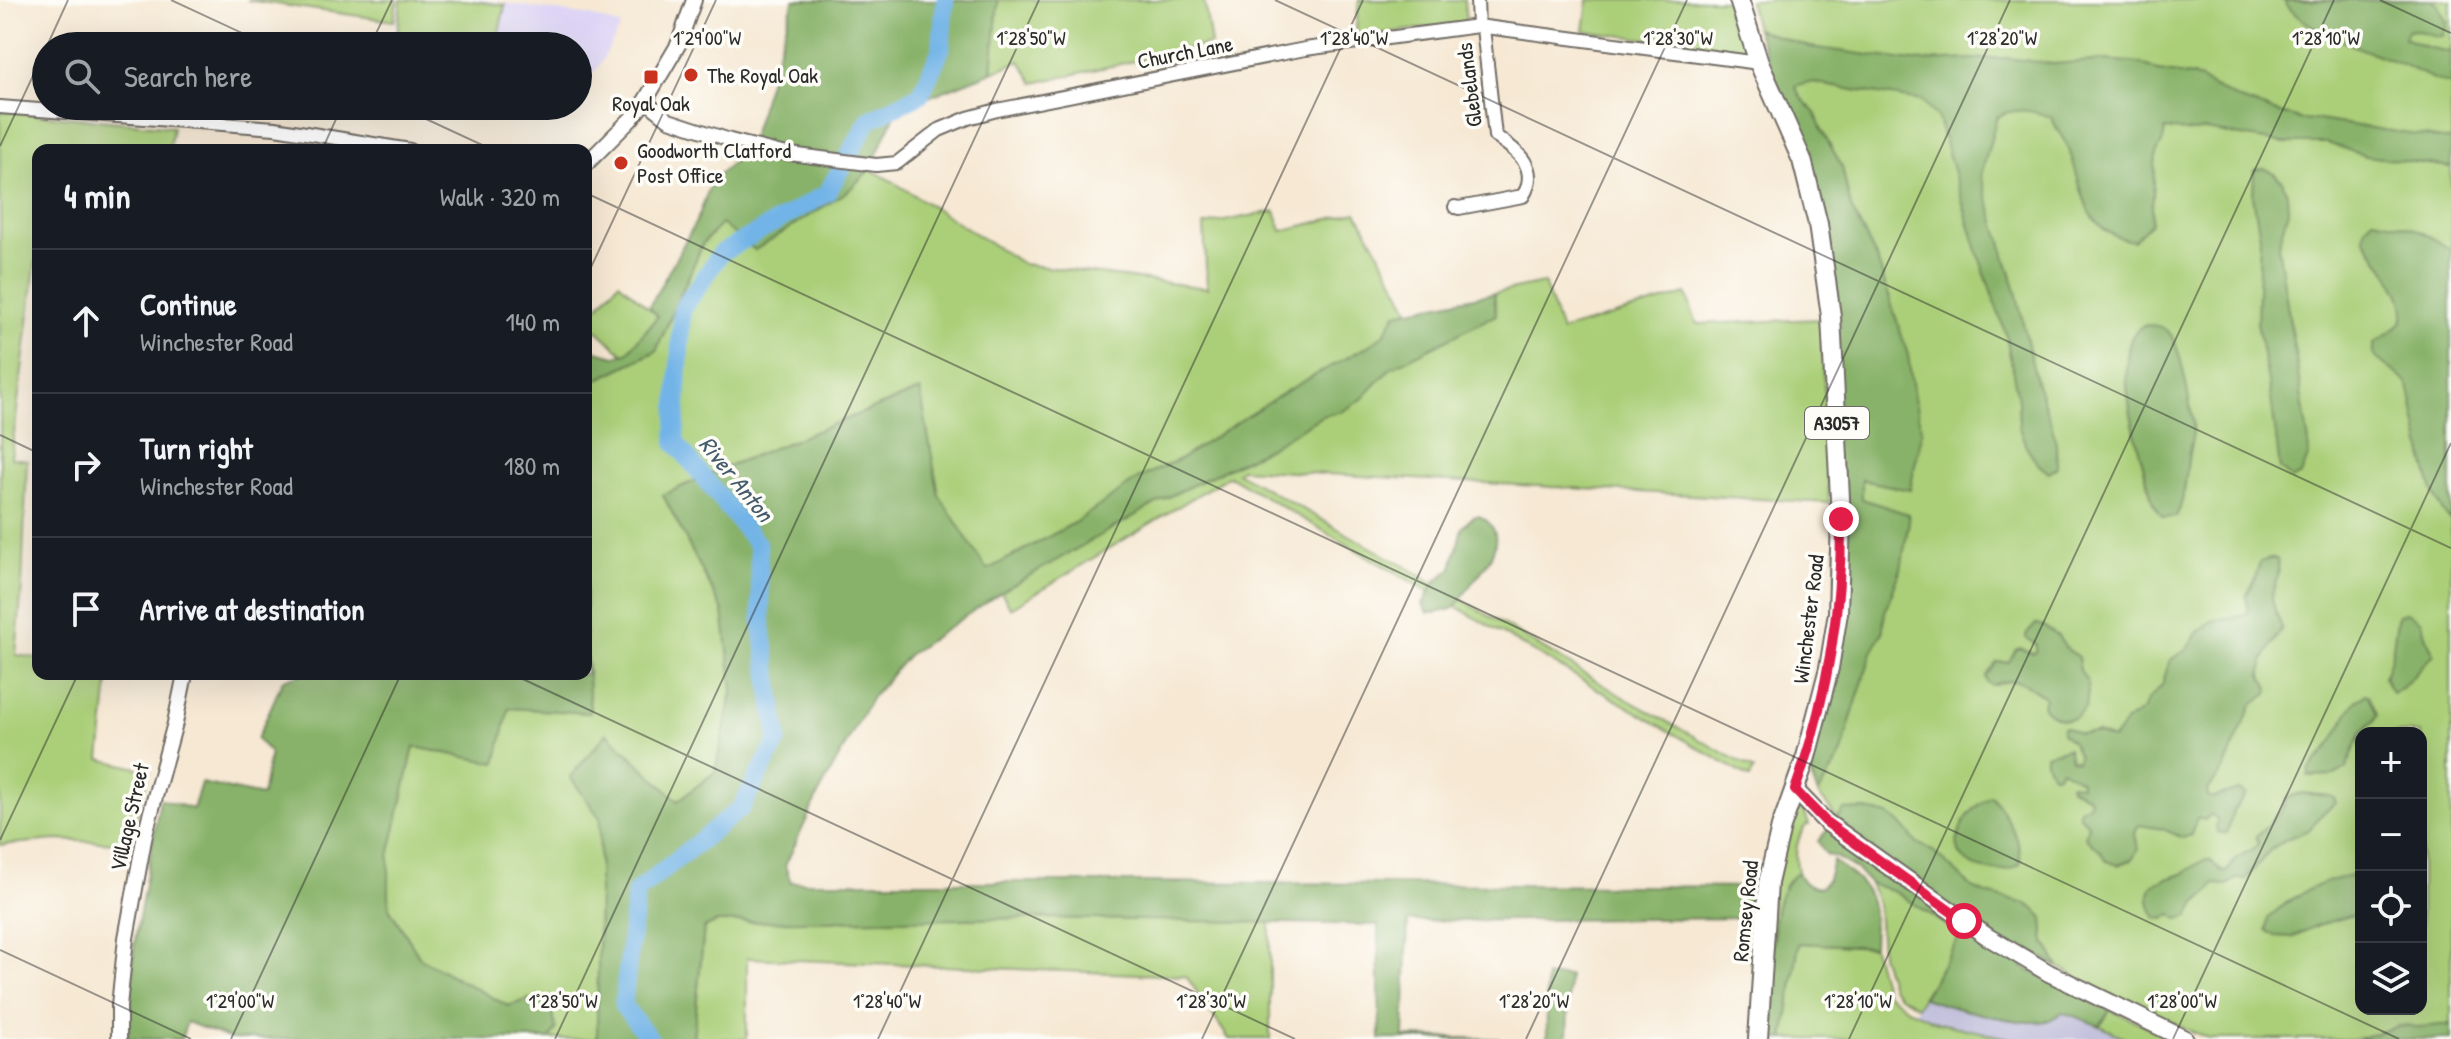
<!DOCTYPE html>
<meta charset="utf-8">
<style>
body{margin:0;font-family:"Patrick Hand",sans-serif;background:#20242c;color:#f1f3f6}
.controls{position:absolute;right:24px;bottom:24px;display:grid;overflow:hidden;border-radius:16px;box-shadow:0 8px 32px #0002}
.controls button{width:72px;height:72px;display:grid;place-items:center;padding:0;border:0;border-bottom:2px solid #363941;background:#171b24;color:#f1f3f6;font:40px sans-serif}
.stop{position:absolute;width:24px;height:24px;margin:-18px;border:6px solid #e11d48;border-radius:50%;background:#fff}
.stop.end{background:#e11d48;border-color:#fff;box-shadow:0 2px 8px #0008}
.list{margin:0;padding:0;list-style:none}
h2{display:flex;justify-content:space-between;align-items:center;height:104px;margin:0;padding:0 32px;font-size:34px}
h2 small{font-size:26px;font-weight:400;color:#9ea1a6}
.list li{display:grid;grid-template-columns:52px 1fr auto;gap:24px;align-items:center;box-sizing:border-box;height:144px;padding:0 32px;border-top:2px solid #363941}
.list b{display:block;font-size:30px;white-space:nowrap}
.list p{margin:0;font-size:26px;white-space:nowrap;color:#9ea1a6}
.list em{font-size:26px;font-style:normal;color:#9ea1a6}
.icon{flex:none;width:44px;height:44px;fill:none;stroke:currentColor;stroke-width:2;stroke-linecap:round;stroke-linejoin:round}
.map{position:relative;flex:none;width:2451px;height:1039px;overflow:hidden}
.search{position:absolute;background:#171b24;box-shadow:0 8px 32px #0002;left:32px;top:32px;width:560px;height:88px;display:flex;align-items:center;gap:20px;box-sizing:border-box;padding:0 28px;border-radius:44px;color:#9ea1a6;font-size:30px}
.panel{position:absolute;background:#171b24;box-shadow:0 8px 32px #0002;left:32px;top:144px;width:560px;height:536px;border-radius:16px}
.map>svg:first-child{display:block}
.built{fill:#ded5f6}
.industrial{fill:#c3c1dc}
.green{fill:#abcf79;stroke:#6b7d52;stroke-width:2;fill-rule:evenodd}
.forest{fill:#88b269;stroke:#5a6e4a;stroke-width:2}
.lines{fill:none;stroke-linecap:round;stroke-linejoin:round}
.river{stroke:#72b4e7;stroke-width:18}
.minor-casing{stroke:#726d66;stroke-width:16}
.tertiary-casing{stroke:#726d66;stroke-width:18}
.secondary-casing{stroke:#726d66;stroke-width:20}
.primary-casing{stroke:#726d66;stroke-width:22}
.minor{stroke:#fff;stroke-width:12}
.tertiary{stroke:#fff;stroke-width:14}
.secondary{stroke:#fff;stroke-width:16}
.primary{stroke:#fff;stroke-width:18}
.route{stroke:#e11d48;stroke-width:10}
.ticks{fill:none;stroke:#2b2b2b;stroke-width:2;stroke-opacity:0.45}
.poi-dot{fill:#c8321e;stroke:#fdfcf7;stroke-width:3}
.labels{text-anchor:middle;stroke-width:7;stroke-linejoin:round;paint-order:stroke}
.shield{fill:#fdfcf7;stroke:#6a6a68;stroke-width:2}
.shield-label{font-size:20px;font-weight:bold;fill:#2b2b2b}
.street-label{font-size:22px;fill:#2b2b2b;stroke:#fdfcf7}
.poi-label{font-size:22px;fill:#2b2b2b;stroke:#fdfcf7;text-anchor:start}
.water-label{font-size:24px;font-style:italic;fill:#445b6d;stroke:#fdfcf7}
.ticks-label{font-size:20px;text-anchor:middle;fill:#2b2b2b;stroke:#fdfcf7;stroke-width:7;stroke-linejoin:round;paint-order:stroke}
</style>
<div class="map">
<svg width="2451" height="1039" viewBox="0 0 2451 1039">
<rect width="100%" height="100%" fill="#fdfcf7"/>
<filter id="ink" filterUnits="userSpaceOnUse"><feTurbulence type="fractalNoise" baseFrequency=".0125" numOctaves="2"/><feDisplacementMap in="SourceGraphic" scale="16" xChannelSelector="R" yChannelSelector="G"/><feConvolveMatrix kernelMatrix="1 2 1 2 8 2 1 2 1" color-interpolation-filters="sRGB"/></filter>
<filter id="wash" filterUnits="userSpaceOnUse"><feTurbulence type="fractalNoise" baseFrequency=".006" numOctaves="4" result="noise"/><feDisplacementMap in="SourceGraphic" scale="32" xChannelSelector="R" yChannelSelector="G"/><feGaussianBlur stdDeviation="1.8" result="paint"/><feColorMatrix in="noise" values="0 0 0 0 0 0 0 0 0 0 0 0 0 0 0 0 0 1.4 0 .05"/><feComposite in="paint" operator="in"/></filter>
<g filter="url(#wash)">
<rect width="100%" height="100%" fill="#f6e8d3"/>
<path class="built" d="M400,0H482L591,16L621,26L598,68L578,88V46H393Z"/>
<path class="industrial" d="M1923,998L1952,1008L2027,1021H2046L2063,1012L2128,1039H2013L1939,1023L1914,1012Z"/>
<path class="green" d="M247,0H397L394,21Z
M401,0H465L505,5L496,46H396Z
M998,0H1204L1211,44L1034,83L1020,61L992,72Z
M1359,0H1464L1466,23L1355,37Z
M1588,0H1729L1749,52L1584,31Z
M1749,0H2451V1039H2209L2104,992L2053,964L1837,818L1818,794L1811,776L1833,712L1842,286L1780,85L1756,29ZM2361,733H2421V1009H2361Z
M0,111L173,127L169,150H38V243L11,458L27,460L22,586L16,655L38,658V674H109L100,759L150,771L132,832L120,843L56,840L0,845Z
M870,169L892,181L1023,264L1207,288L1204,225L1275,211L1282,231L1357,212L1410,310V356L1496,315L1494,293L1544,283L1561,331L1686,294L1697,324L1821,319L1829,503L1241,469L1237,472L1422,576L1434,584L1429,592L1229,476L1011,608L938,495L920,390L728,466L663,495L723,611L733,689L715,772L678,801L600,818L597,1039H550L556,1029L530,999L508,1006L421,959L389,908V855L414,746L509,708L590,713L586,641V385L656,351L703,243L721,223L756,249L848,191Z
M619,282L658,316L626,356L586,321Z
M1461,599L1625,698L1751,768L1754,770L1750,778L1455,606Z
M1795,806L1804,810L1809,825H1806C1796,840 1794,854 1798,872C1773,890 1774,927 1773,955H1768L1774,873Z
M1870,884L1892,890L1961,935L1917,1006L1899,996L1891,987L1881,954L1878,905Z
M1042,918L1270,922V1039H1229L1186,976L747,958V1039H693L704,928L717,922Z
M1799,943L1873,947L1885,992L1906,1008L1939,1023L2013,1039H1784Z
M2110,1010L2177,1039H2128L2100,1026Z"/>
<path class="forest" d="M794,0H998L992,72L898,109L870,169L848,191L755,250L721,224L703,243L656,351L586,385V348L615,356L627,353L658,316L649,307L698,218L712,180L748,149Z
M2432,0L2439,6L2447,24L2443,36C2430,37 2420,28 2408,31L2404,38L2426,47L2451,52V85C2432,80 2417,70 2399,63C2365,49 2303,32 2284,1Z
M1756,29L1810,47L1913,61L2006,58L2053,64L2105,60L2141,63L2158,71L2193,76L2237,99L2299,119L2318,120L2451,140V167L2366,156L2327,143H2283L2205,130L2194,132L2165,129L2163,141L2156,154L2151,223L2133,241C2082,233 2084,189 2069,150C2064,139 2056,128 2051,117C2030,110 2016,107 1997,117L1981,176L2016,291L2036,381L2052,426L2056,443L2057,467L2049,473L2039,465L2026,446L2019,428L2018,400L2006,335L1977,251L1938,119L1922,101L1829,86C1816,81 1808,81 1795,86L1800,97L1815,112L1822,130L1842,167L1851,208L1877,259L1908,355L1914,398L1922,431L1910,490L1862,480V499L1908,514L1909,521L1901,569L1885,612L1882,634L1872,652L1849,725L1842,753L1818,794L1811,776V759L1842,630L1817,187Z
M2264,168L2274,173L2282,181L2287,194L2288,210L2278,246L2309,443L2308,457L2301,475L2292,479L2280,469L2271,397L2257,323L2260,236L2253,197L2254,170Z
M2373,219C2406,224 2423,230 2451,250V520C2426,502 2417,417 2409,386C2398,370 2385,369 2374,355V344C2382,338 2393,332 2400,324C2417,303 2374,256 2364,237L2365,227Z
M1494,293L1496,315L1392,367L1362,399L1343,411L1322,416L1269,448L1166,498L1001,592L908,655L872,697L817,797L785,866L791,882H1134L1759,887L1757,918L1408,921L1404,1037L1499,1039H1380L1378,925L1042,918L717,922L704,928L693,1039H597L600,818L570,777L607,733L678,801L715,772L733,689L723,611L663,495L728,466L920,390L939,495L987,570L1076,522L1139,478L1180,459L1286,391L1368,346L1384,334L1396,313Z
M2143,325C2151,325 2160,325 2167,330C2181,342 2189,402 2193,422C2194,432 2192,438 2190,448C2185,471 2187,495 2176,517L2163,518L2153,503C2142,459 2116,382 2131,339C2133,333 2138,329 2143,325Z
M1479,516C1511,532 1489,564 1472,583C1466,591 1461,602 1453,608C1445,612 1437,613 1428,613L1423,604L1435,582L1452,568L1462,528L1472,517Z
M2269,559H2277C2282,580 2273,581 2272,597C2272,604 2279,620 2282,628L2263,661L2262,675L2269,689L2268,694L2252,705L2224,769L2207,791L2208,796L2212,798L2239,790L2246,794L2233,811L2228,832L2226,834L2218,833L2216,828L2218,820L2211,814L2205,820L2197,818L2191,835L2183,838L2163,829L2139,825L2135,833L2138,849L2132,860L2118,865L2106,861L2100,850L2085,837L2088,824L2079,815V809L2087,805L2090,800L2089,797L2071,788L2070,784L2081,785V780L2061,769L2056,775H2052L2046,762V754L2068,748L2071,759L2077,761L2079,756L2072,742L2062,733V727L2065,726L2078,733H2097L2113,739L2126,722L2143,710L2147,701L2162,685L2170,660L2186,650L2198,632L2212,621L2245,615L2248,610L2246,596C2254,585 2256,574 2260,562Z
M2407,612L2422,621L2425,636L2434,654L2402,688L2392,693L2384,677C2395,654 2393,638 2398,615Z
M2036,624L2043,626L2058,636L2065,647L2078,657L2080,670L2087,681L2088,691L2086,706L2076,718C2063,722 2049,717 2043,705L2045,697C2020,682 2022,676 1992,685L1987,682L1986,676L1997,662H2009L2015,650L2020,648L2033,653L2036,652V644L2026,638V635Z
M586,641L590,713L509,708L496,763L414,747L389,856V908L421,959L508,1006L530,999L551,1006L556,1029L550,1039H231L187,1022L181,1039H128L134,946L160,799L193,809L201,783L262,796L270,753L257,739L283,680L302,674H586Z
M2365,694L2369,696L2377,714L2374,721L2361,733L2346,769L2334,775L2308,776L2310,769L2332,742L2348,713L2358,699Z
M2302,793L2330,796L2334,798L2336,803L2324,812L2309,830L2286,839L2269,851L2246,879H2236L2227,885L2214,884L2209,892L2196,903L2189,916L2178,919L2171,914L2165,919L2156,918C2149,908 2146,894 2153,884L2182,874L2204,860H2210L2221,871L2226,872C2232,868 2232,862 2237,858C2244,852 2252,852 2258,844L2256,836L2282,810L2287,797Z
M1991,796C2005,811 2023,844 2020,864C2010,871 2003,871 1990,870C1937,863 1957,815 1991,796Z
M1863,809L1888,815L1901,824L1916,842L1933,851L1973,888L1986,894L2027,904L2036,910L2043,919L2045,942L2059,967L2033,953L2023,967L2110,1010L2100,1026L2063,1012C2058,1015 2052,1020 2046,1021C2024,1027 1946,1006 1923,998L1961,934L1892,890L1870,884L1856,869L1837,858L1826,854L1818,841L1844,810Z
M1833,861C1874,888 1875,900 1873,947L1799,943L1784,1039H1768L1775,915C1779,897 1783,883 1798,872C1803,884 1809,888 1821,887L1828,879Z
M2361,875V913L2318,925L2292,937L2275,936L2266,930L2268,918C2294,894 2325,878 2361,875Z
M1569,976L1567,1039H1547L1546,977Z
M2451,1024V1039H2357L2398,1026L2419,1027Z"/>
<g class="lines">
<path class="river" d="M650,1039L623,1006L636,892L741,808L778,740L762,627L758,545L675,442L682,310L721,253L827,193L869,120L921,94L941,49L945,0"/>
</g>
</g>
<g filter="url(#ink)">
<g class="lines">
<g class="minor-casing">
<path id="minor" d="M1477,0L1478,26
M63,46V43L93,46
M645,101L669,120L730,140L782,153L876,165L897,163L939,130L968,118L997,110L1305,49L1478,26L1759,63
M0,107L275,128L410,150
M1455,207L1459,208L1523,196C1540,168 1518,151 1495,136L1483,28"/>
</g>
<g class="tertiary-casing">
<path id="tertiary" d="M586,164L631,119L645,101L678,45L694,0
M119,1039V1006L126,938L145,834L175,723L185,674"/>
</g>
<g class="secondary-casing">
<path id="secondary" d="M1795,790L1826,822L1988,937L2049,973L2185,1039"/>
</g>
<g class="primary-casing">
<path id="primary" d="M1739,0L1759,63L1802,160L1818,224L1831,316L1841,519L1838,613L1829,668L1806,757L1781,827L1768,883L1758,1039"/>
</g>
<use href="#minor" class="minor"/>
<use href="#tertiary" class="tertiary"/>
<use href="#secondary" class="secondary"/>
<use href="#primary" class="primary"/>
</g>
</g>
<g class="lines" filter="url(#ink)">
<path class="route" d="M1841,519C1842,612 1826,702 1795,790L1826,822L1964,921"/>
</g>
<path class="ticks" d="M171,0L270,46M1275,0L2451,548M2380,0L2451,33M47,46L68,0M370,46L392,0M398,106L493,150M0,146L46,48M322,150L342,106M586,193L2399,1039M586,278L716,0M0,435L38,453M512,674L1295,1039M0,840L78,674M0,950L191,1039M231,1039L401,674M555,1039L1039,0M878,1039L1363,0M1202,1039L1687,0M1526,1039L2010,0M1849,1039L2334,0M2173,1039L2451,443"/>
<g class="poi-dot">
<circle cx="691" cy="75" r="8"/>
<rect x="643" y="69" width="16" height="16" rx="4"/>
<circle cx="621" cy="163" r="8"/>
</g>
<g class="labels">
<rect class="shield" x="1805" y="407" width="64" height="32" rx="6"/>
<g class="shield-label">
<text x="1837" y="430">A3057</text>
</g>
<g class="street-label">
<text transform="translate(1185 52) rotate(-11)" y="8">Church Lane</text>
<text transform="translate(1469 85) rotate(-97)" y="8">Glebelands</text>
<text transform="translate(1808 619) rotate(-83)" y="8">Winchester Road</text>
<text transform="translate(129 817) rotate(-77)" y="8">Village Street</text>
<text transform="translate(1745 911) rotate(-84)" y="8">Romsey Road</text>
</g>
<g class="poi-label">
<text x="707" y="83">The Royal Oak</text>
<text x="651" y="111" text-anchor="middle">Royal Oak</text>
<text x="637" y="158">Goodworth Clatford<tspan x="637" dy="25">Post Office</tspan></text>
</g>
<g class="water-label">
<text transform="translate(736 479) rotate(51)" y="8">River Anton</text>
</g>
</g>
<g class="ticks-label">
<text x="707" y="45">1°29'00"W</text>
<text x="1031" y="45">1°28'50"W</text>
<text x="1354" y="45">1°28'40"W</text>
<text x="1678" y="45">1°28'30"W</text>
<text x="2002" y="45">1°28'20"W</text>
<text x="2326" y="45">1°28'10"W</text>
<text x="240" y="1008">1°29'00"W</text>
<text x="563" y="1008">1°28'50"W</text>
<text x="887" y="1008">1°28'40"W</text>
<text x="1211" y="1008">1°28'30"W</text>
<text x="1534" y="1008">1°28'20"W</text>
<text x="1858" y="1008">1°28'10"W</text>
<text x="2182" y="1008">1°28'00"W</text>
</g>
</svg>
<div class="controls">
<button>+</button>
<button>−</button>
<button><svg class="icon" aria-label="locate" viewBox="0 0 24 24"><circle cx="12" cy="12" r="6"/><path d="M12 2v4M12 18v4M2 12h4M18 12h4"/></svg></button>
<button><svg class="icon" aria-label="layers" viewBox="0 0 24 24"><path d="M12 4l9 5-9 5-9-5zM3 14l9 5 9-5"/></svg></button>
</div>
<div class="stop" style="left:1964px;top:921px"></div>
<div class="stop end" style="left:1841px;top:519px"></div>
<div class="search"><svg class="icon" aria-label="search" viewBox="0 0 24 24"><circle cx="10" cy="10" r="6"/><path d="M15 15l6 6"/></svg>Search here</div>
<section class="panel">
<h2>4 min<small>Walk · 320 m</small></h2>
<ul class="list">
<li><svg class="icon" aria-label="ahead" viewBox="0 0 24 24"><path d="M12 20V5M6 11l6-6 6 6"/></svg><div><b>Continue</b><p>Winchester Road</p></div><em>140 m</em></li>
<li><svg class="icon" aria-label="right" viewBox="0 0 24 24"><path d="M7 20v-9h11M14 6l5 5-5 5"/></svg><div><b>Turn right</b><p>Winchester Road</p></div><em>180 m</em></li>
<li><svg class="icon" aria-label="arrive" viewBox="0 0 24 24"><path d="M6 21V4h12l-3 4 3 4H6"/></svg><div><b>Arrive at destination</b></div></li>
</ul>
</section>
</div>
